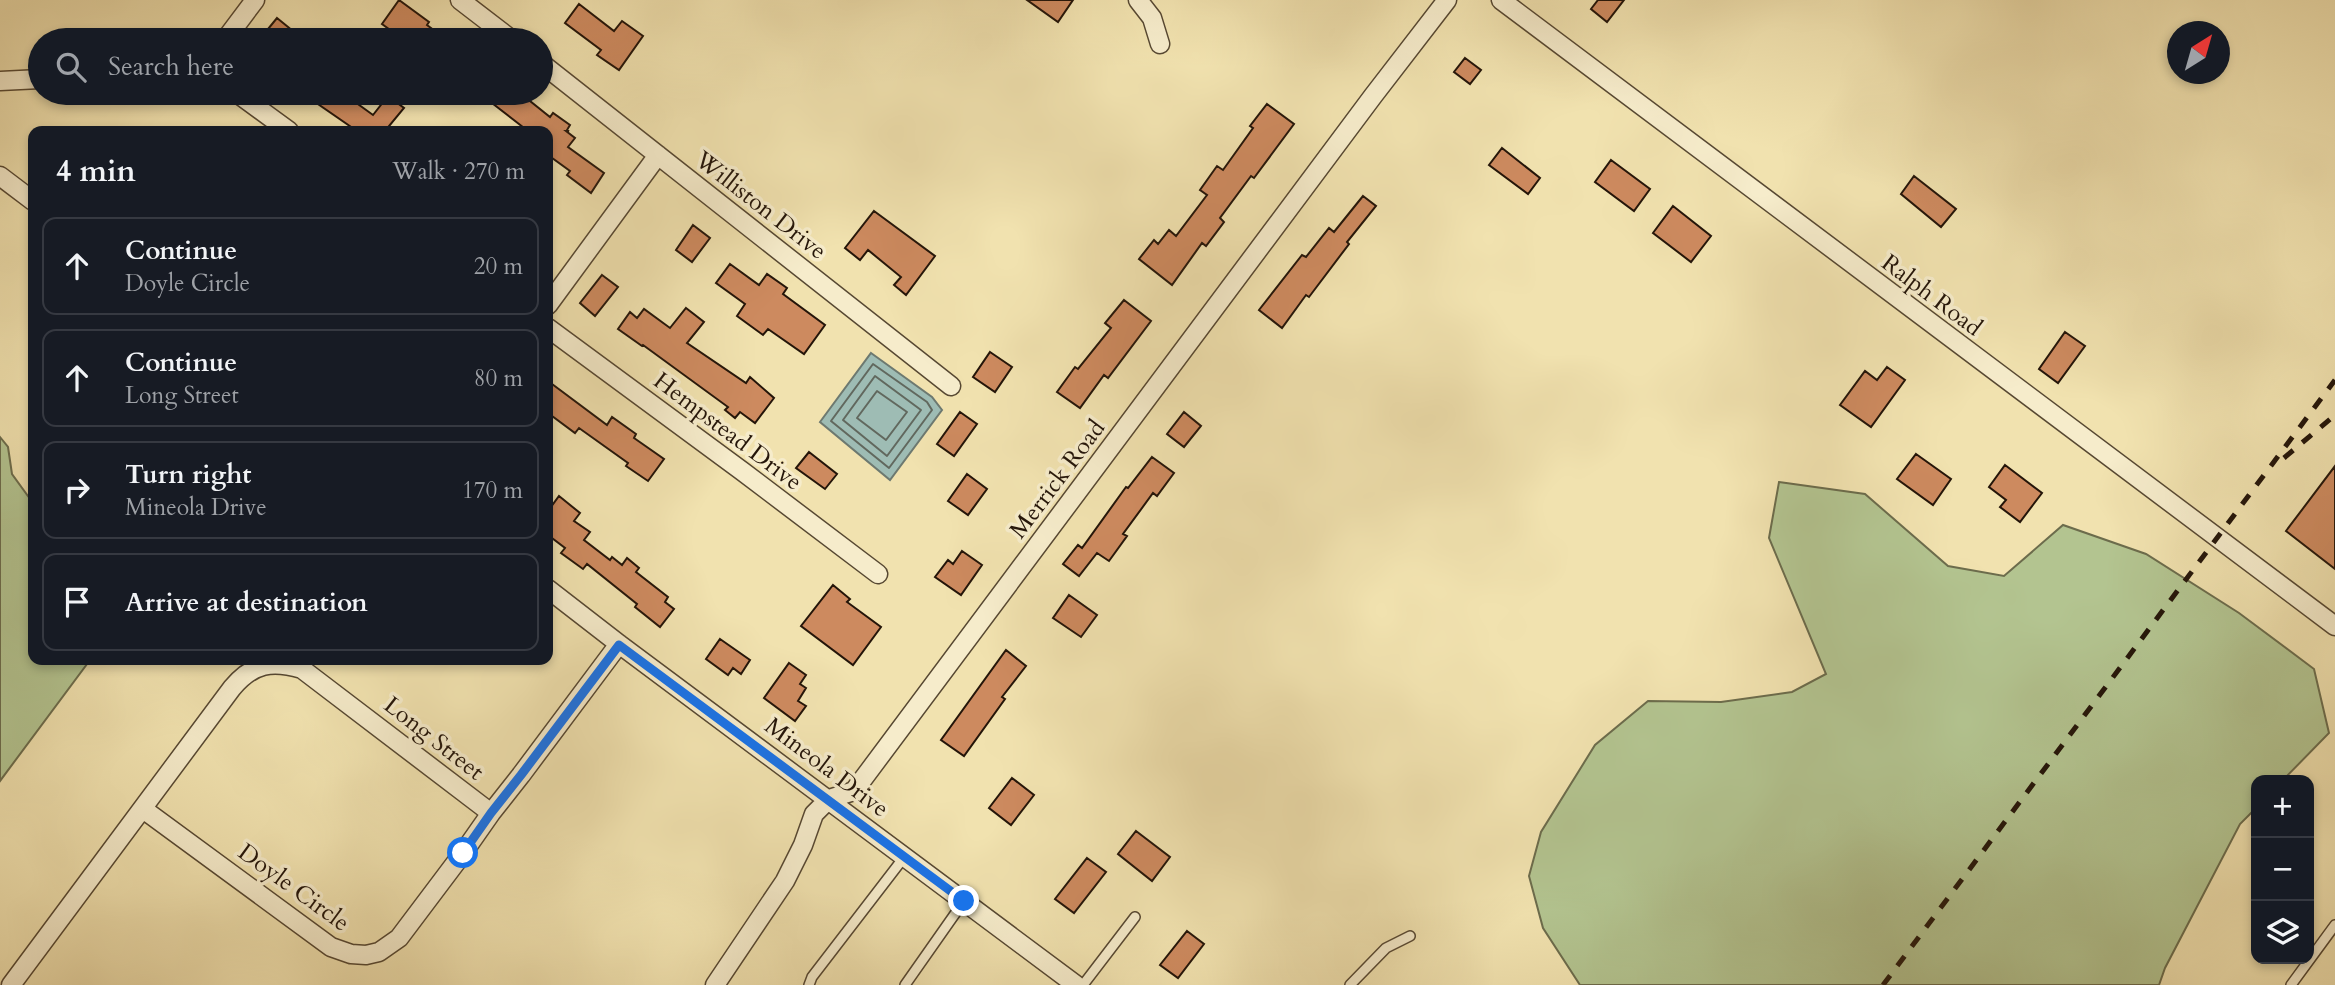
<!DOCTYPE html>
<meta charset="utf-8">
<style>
body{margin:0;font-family:Cardo,serif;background:#242831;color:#f1f3f6}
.controls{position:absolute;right:21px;bottom:21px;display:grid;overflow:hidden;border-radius:14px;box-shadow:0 4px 10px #0003}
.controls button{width:63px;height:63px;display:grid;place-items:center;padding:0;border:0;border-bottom:2px solid #363941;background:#171b24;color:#f1f3f6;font:35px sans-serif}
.compass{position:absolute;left:2167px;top:21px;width:63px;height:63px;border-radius:50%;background:#171b24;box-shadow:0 4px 10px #0003;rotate:37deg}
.stop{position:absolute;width:21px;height:21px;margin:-16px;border:5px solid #1a73e8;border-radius:50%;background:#fff}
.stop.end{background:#1a73e8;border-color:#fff;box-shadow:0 2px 7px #0008}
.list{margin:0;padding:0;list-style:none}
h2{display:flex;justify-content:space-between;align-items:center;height:91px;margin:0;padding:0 28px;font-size:30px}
h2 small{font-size:23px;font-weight:400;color:#9ea1a6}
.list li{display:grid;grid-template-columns:46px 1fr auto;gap:21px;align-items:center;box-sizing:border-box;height:98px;margin:0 14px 14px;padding:0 14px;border:2px solid #363941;border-radius:14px}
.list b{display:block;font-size:26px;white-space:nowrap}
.list p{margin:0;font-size:23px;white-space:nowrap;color:#9ea1a6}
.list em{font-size:23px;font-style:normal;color:#9ea1a6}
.icon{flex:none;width:38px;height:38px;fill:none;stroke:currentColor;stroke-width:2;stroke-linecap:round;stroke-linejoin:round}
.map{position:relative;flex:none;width:2335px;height:985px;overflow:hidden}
.search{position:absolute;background:#171b24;box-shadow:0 4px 10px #0003;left:28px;top:28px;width:525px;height:77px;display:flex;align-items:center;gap:18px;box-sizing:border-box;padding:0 24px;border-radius:38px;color:#9ea1a6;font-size:26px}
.panel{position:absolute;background:#171b24;box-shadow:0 4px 10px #0003;left:28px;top:126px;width:525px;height:539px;border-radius:14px}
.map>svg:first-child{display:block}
.green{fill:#b3c490;stroke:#6c6c4c;stroke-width:2}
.water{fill:#9ebcb4;stroke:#6d7970;stroke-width:2}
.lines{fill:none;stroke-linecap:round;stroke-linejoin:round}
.shore{stroke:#61685e;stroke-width:2}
.building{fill:#cd8a5f;stroke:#241509;stroke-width:2}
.lane-casing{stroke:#574832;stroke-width:12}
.street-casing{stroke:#574832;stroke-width:21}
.lane{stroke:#f6eccb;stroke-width:9}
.street{stroke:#f6eccb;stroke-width:18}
.rail{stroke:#241509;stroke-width:5;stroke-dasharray:12 12;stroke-linecap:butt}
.route{stroke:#1a73e8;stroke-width:9}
.labels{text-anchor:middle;stroke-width:7;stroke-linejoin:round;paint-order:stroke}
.street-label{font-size:24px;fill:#241509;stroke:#f6eccb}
</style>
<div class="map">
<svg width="2335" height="985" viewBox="0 0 2335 985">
<rect width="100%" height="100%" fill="#f1e2af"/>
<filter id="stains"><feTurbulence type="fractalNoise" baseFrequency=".00286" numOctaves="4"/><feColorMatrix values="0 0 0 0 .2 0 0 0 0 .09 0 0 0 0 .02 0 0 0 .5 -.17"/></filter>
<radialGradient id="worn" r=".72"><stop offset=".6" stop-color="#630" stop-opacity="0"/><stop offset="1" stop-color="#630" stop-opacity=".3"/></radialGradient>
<path class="green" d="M0,437L8,447L12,474L33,503V660H90L0,781Z
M1779,482L1865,494L1948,566L2004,576L2063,525L2146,554L2239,613L2314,669L2329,733L2283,780H2256V808L2240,824L2165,968L2159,985H1580L1543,928L1529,876L1541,832L1595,745L1648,701L1721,702L1792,692L1826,674L1769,538Z"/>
<path class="water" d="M871,353L932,397L942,410L890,480L820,422Z"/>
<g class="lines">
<path class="shore" d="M873,364L927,402L932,410L889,468L831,421Z
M875,376L921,410L887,456L843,420Z
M877,391L907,412L886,440L857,418Z"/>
</g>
<path class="building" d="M399,0L429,22L427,25L447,40H404L382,24Z
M1027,0H1073L1058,22Z
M1598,0H1624L1607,22L1591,9Z
M579,4L614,31L622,21L643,36L619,70L597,55L601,50L565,23Z
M277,18L304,40H259Z
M1465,58L1481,70L1470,84L1454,72Z
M302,93H356L351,99L373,115L388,96L404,108L385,131H357Z
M479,93H520L550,117L553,113L570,125L567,130L569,131H566L575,138L568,147L604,173L591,193L567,175L570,171L548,155V131H528Z
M1267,104L1294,124L1254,178L1251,176L1220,218L1224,222L1206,246L1202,243L1172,285L1139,259L1154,240L1158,244L1169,230L1176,236L1207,195L1200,190L1217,166L1223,170L1253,128L1250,126Z
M1502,148L1540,178L1528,194L1489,165Z
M1611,160L1650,189L1634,211L1595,182Z
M1914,176L1956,209L1941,227L1901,194Z
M1363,196L1376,206L1347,242L1349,244L1309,297L1306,295L1282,328L1259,310L1302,255L1306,257L1329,228L1334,232Z
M1673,206L1711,236L1691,262L1653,233Z
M874,211L935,256L906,295L894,285L901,277L868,250L860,260L845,248Z
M693,225L710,238L692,262L676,250Z
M730,264L759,285L767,274L787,288L783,294L825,325L804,354L768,329L763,335L737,316L745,304L716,283Z
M602,275L618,287L595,316L580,303Z
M1124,300L1151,321L1108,378L1104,375L1080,408L1057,392L1075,367L1078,369L1111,328L1105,323Z
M686,308L704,322L687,343L746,383L750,377L774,398L755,423L740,412L735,418L725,410L728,407L643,345L642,346L618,329L630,312L637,318L644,309L670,328Z
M2065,332L2085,346L2058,383L2039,369Z
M990,352L1012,367L995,392L973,377Z
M1887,367L1905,380L1871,427L1840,405L1865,371L1877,380Z
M548,381L607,425L612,417L636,434L634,438L664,459L648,481L626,466L628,463L579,428L575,433L548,413Z
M960,412L977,424L954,456L937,444Z
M1184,412L1201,426L1184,447L1167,434Z
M809,452L837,474L825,489L796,468Z
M1916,454L1951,479L1933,505L1897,479Z
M1152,457L1174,473L1157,496L1153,493L1123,534L1127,536L1109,561L1097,553L1079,576L1063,564L1078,545L1082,548L1126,487L1128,488Z
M2005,465L2042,493L2020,522L2000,507L2006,500L1989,487Z
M2335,466V569L2286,531Z
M967,474L987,489L968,515L948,501Z
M559,496L580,513L574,521L590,532L584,540L610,560L612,557L622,565L627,558L639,568L636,572L668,597L665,602L674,609L660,627L635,607L637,604L587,564L583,569L561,553L565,548L548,535V511Z
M962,551L982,565L961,595L935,577L948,560L953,564Z
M833,585L850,599L847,602L881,627L853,665L801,626Z
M1069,595L1097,615L1081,637L1053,618Z
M720,639L750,660L741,674L733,668L728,675L706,659Z
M1006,650L1026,666L1002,697L1005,699L964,756L941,740Z
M789,663L806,675L800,684L806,688L798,701L806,706L795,721L764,698Z
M1012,778L1034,795L1011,825L989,808Z
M1136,831L1170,857L1152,881L1118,854Z
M1087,858L1106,872L1074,913L1055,899Z
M1187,931L1204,944L1178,978L1160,965Z"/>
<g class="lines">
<g class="lane-casing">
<path id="lane" d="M809,985L812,977L905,856
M905,985L964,901
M1083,985L1135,917
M1350,985L1386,948L1410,936
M2291,985L2335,925"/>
</g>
<g class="street-casing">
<path id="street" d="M460,0L512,40
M1138,0L1152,18L1160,44
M1501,0L2335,626
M225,40L255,0
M541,63L951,386
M0,81L40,79
M237,93L289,131
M0,176L33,201
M548,305L658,155
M548,328L742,471L878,574
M548,589L619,644L1076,985
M143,809L331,947L351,954L366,955L379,952L399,938L463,853L491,813L521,775L619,644
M11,985L232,688C253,663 272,660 302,669L491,813
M715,985L785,881L803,845L814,814L829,799L854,791L1373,96L1447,0"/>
</g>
<use href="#lane" class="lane"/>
<use href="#street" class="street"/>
<path class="rail" d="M2284,458L2335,415
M1883,985L2335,380"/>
</g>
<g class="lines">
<path class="route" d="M463,853L491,813L521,775L619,645L964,901"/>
</g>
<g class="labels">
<g class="street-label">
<text transform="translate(761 205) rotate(38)" y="8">Williston Drive</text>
<text transform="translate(1932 295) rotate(37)" y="8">Ralph Road</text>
<text transform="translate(728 431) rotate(37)" y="8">Hempstead Drive</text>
<text transform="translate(1057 479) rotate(-53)" y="8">Merrick Road</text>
<text transform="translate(434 738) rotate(38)" y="8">Long Street</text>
<text transform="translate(827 767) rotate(37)" y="8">Mineola Drive</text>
<text transform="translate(294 887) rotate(36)" y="8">Doyle Circle</text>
</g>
</g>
<rect width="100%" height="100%" filter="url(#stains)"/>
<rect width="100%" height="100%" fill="url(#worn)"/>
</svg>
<div class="controls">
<button>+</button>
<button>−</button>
<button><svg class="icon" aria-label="layers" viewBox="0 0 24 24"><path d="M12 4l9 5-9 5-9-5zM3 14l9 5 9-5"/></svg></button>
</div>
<svg class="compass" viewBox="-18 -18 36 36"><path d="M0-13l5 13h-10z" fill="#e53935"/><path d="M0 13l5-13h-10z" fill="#9ea1a6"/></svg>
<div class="stop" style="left:463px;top:853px"></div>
<div class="stop end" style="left:964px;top:901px"></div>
<div class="search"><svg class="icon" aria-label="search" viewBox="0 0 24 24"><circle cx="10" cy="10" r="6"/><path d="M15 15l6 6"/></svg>Search here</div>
<section class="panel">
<h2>4 min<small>Walk · 270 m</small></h2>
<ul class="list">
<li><svg class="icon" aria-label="ahead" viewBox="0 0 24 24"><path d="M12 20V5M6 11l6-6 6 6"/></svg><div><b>Continue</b><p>Doyle Circle</p></div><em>20 m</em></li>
<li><svg class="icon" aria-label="ahead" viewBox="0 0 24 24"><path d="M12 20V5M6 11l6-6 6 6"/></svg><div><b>Continue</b><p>Long Street</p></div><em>80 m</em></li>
<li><svg class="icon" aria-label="right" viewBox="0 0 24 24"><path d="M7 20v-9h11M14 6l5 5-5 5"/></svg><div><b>Turn right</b><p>Mineola Drive</p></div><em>170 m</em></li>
<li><svg class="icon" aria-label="arrive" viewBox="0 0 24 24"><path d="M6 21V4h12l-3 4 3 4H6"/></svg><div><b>Arrive at destination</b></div></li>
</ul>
</section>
</div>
